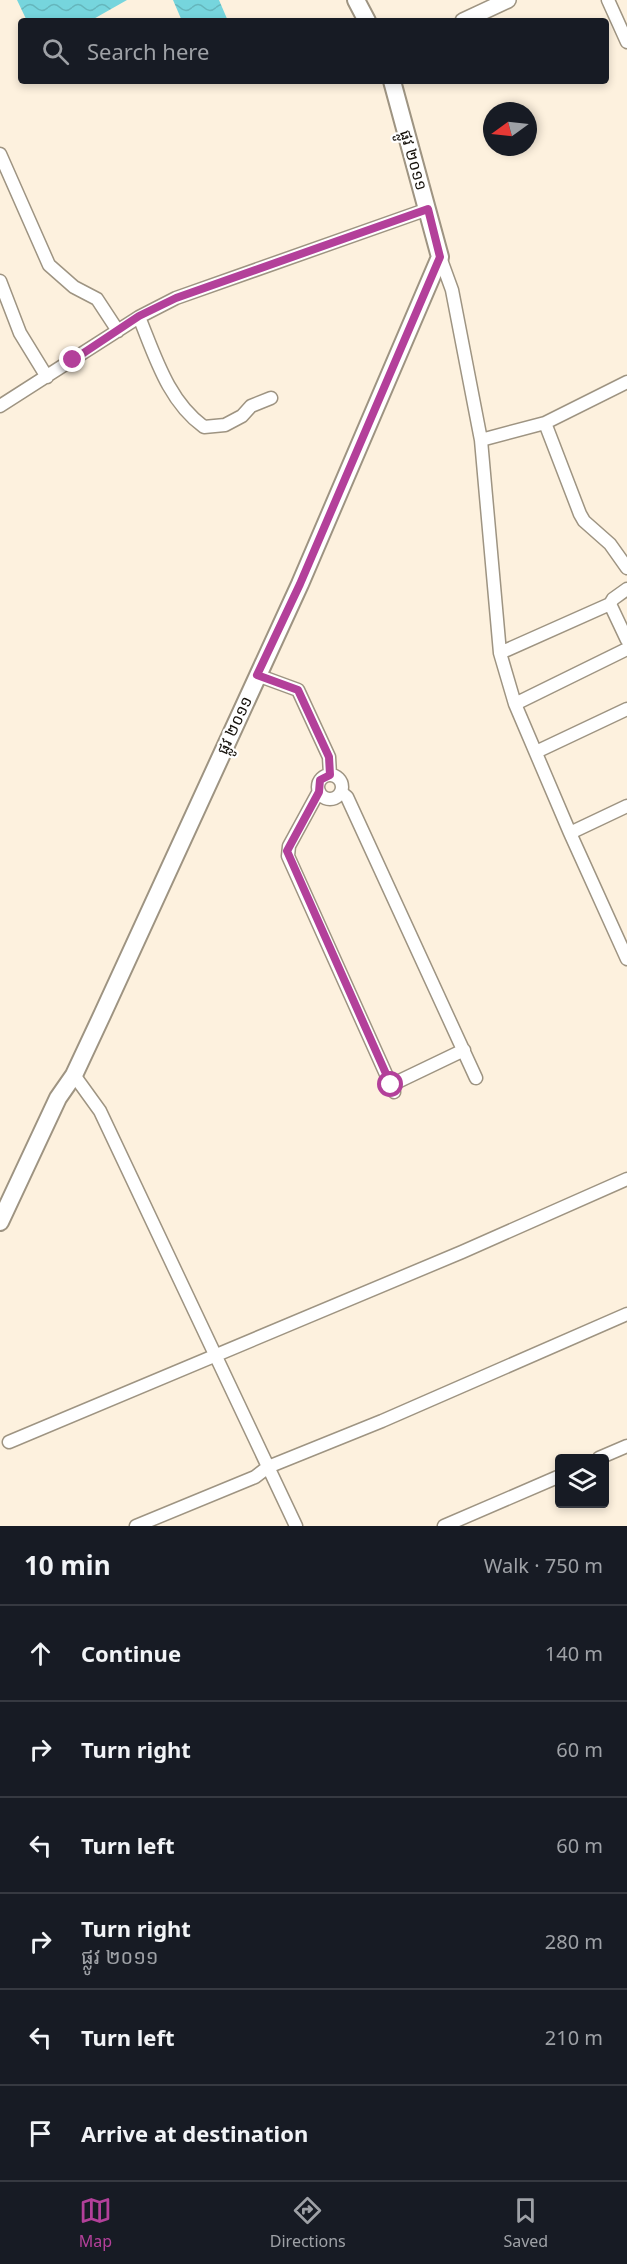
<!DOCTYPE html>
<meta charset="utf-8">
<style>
body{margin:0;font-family:"Noto Sans","Noto Sans Khmer",sans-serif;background:#242831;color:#f1f3f6}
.controls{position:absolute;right:18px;bottom:18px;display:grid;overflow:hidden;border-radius:6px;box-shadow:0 3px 9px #0003}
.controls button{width:54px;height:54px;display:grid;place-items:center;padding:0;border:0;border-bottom:2px solid #363941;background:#171b24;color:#f1f3f6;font:30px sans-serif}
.compass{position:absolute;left:483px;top:102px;width:54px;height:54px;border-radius:50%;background:#171b24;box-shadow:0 3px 9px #0003;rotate:255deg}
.stop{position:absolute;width:18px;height:18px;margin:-14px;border:4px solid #b3409a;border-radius:50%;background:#fff}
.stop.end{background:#b3409a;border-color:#fff;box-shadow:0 2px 6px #0008}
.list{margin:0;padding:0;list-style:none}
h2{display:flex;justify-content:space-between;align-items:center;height:78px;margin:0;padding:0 24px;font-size:26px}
h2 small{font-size:20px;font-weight:400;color:#9ea1a6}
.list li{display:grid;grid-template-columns:39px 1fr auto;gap:18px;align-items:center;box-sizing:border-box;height:96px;padding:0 24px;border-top:2px solid #363941}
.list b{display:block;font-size:22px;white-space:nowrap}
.list p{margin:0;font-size:20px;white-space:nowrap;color:#9ea1a6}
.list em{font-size:20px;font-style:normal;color:#9ea1a6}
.icon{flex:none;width:33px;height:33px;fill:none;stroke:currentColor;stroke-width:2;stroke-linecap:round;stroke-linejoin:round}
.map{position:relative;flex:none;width:627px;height:1526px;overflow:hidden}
.search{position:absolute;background:#171b24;box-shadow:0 3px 9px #0003;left:18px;right:18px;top:18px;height:66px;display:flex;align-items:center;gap:15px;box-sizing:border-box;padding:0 21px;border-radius:6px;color:#9ea1a6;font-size:22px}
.sheet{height:654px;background:#171b24}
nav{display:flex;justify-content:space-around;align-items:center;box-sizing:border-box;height:84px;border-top:2px solid #363941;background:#171b24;font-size:16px;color:#9ea1a6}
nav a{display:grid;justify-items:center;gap:3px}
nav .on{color:#b3409a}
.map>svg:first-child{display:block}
.water{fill:url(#water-waves)}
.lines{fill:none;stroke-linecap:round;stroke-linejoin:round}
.minor-casing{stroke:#9e9482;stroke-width:15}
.tertiary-casing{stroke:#9e9482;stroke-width:18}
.secondary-casing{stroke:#9e9482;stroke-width:20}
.minor{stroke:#fff;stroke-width:12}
.tertiary{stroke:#fff;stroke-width:15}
.secondary{stroke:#fff;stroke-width:16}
.route{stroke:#b3409a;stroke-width:8}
.labels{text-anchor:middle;stroke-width:4.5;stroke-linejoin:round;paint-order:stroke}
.street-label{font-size:16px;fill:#15110b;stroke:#fff}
</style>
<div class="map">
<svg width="627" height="1526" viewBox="0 0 627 1526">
<defs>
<pattern id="water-waves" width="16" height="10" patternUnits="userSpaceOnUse" patternTransform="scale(1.5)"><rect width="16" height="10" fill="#76d5dd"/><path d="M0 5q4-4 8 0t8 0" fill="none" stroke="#65b6bc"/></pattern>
</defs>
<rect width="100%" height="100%" fill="#fdf1de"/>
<path class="water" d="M17,0H127L90,21H27Z
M173,0H219L228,21H182Z"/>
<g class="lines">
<g class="minor-casing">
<path id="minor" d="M608,0L627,42
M0,154L49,265L74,287L97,299L118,331
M440,257L452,290L481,440L500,653L515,704L570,833L627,959
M0,281L20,333L47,377
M139,317C155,356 168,401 204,427L225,425L242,416L251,406L271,398
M0,406L139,317L176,298L428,209
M545,423L580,514L584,521L610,544L627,568
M481,440L545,423L627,382
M610,604L627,640
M500,653L610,604L613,599L627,589
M257,675L298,690L329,757L330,775
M515,704L627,649
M536,752L627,709
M318 787a12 12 0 1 1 24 0a12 12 0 1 1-24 0Z
M319,791L289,846L288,856L394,1092
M341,792L347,797L476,1078
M570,833L627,806
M74,1075L100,1111L296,1526
M391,1085L464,1050
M9,1442L462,1252L627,1179
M599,1458L627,1446
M136,1526L255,1477L268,1467L382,1421L627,1314
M444,1526L560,1476"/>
</g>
<g class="tertiary-casing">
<path id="tertiary" d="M463,21L508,0"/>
</g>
<g class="secondary-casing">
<path id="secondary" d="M356,0L367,21
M0,1222L58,1098L74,1075L103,1013L300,584L440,257L392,81"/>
</g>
<use href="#minor" class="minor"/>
<use href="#tertiary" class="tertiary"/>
<use href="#secondary" class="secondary"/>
</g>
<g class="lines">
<path class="route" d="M73,360L139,316L176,298L428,209L440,257L300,584L257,675L298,690L329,757L330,775L320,780L319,792L287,851L391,1085"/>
</g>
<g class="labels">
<g class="street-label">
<text transform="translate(414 160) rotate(74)" y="6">ផ្លូវ ២០១១</text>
<text transform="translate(234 725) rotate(-65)" y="6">ផ្លូវ ២០១១</text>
</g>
</g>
</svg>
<div class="controls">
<button><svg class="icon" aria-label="layers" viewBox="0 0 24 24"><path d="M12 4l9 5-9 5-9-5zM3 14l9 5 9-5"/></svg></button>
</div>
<svg class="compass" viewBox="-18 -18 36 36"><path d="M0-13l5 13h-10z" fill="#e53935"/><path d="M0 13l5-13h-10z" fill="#9ea1a6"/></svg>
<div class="stop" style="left:391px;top:1085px"></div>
<div class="stop end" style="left:73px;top:360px"></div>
<div class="search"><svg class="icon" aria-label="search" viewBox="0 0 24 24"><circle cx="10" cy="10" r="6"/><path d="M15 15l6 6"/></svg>Search here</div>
</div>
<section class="sheet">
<h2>10 min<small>Walk · 750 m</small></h2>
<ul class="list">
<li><svg class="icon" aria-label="ahead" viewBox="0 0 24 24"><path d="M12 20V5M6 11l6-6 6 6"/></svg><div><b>Continue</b></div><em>140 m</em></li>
<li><svg class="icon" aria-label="right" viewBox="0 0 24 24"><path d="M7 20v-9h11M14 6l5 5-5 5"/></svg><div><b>Turn right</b></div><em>60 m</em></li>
<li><svg class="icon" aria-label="left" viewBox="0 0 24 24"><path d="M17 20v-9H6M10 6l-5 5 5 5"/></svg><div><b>Turn left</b></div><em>60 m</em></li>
<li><svg class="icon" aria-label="right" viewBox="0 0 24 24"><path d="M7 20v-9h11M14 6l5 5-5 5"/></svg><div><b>Turn right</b><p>ផ្លូវ ២០១១</p></div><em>280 m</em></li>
<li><svg class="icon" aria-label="left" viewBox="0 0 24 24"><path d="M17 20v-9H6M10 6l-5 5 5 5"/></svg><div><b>Turn left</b></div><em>210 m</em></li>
<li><svg class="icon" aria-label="arrive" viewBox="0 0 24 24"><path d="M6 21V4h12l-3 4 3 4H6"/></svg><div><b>Arrive at destination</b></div></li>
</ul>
</section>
<nav>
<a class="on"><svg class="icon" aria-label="map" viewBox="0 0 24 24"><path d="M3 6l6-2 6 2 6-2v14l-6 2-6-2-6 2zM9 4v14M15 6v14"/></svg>Map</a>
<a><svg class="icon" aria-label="directions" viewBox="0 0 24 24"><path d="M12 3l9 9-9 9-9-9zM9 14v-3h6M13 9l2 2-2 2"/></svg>Directions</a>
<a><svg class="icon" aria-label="saved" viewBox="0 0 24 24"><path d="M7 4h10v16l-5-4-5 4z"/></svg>Saved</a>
</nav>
